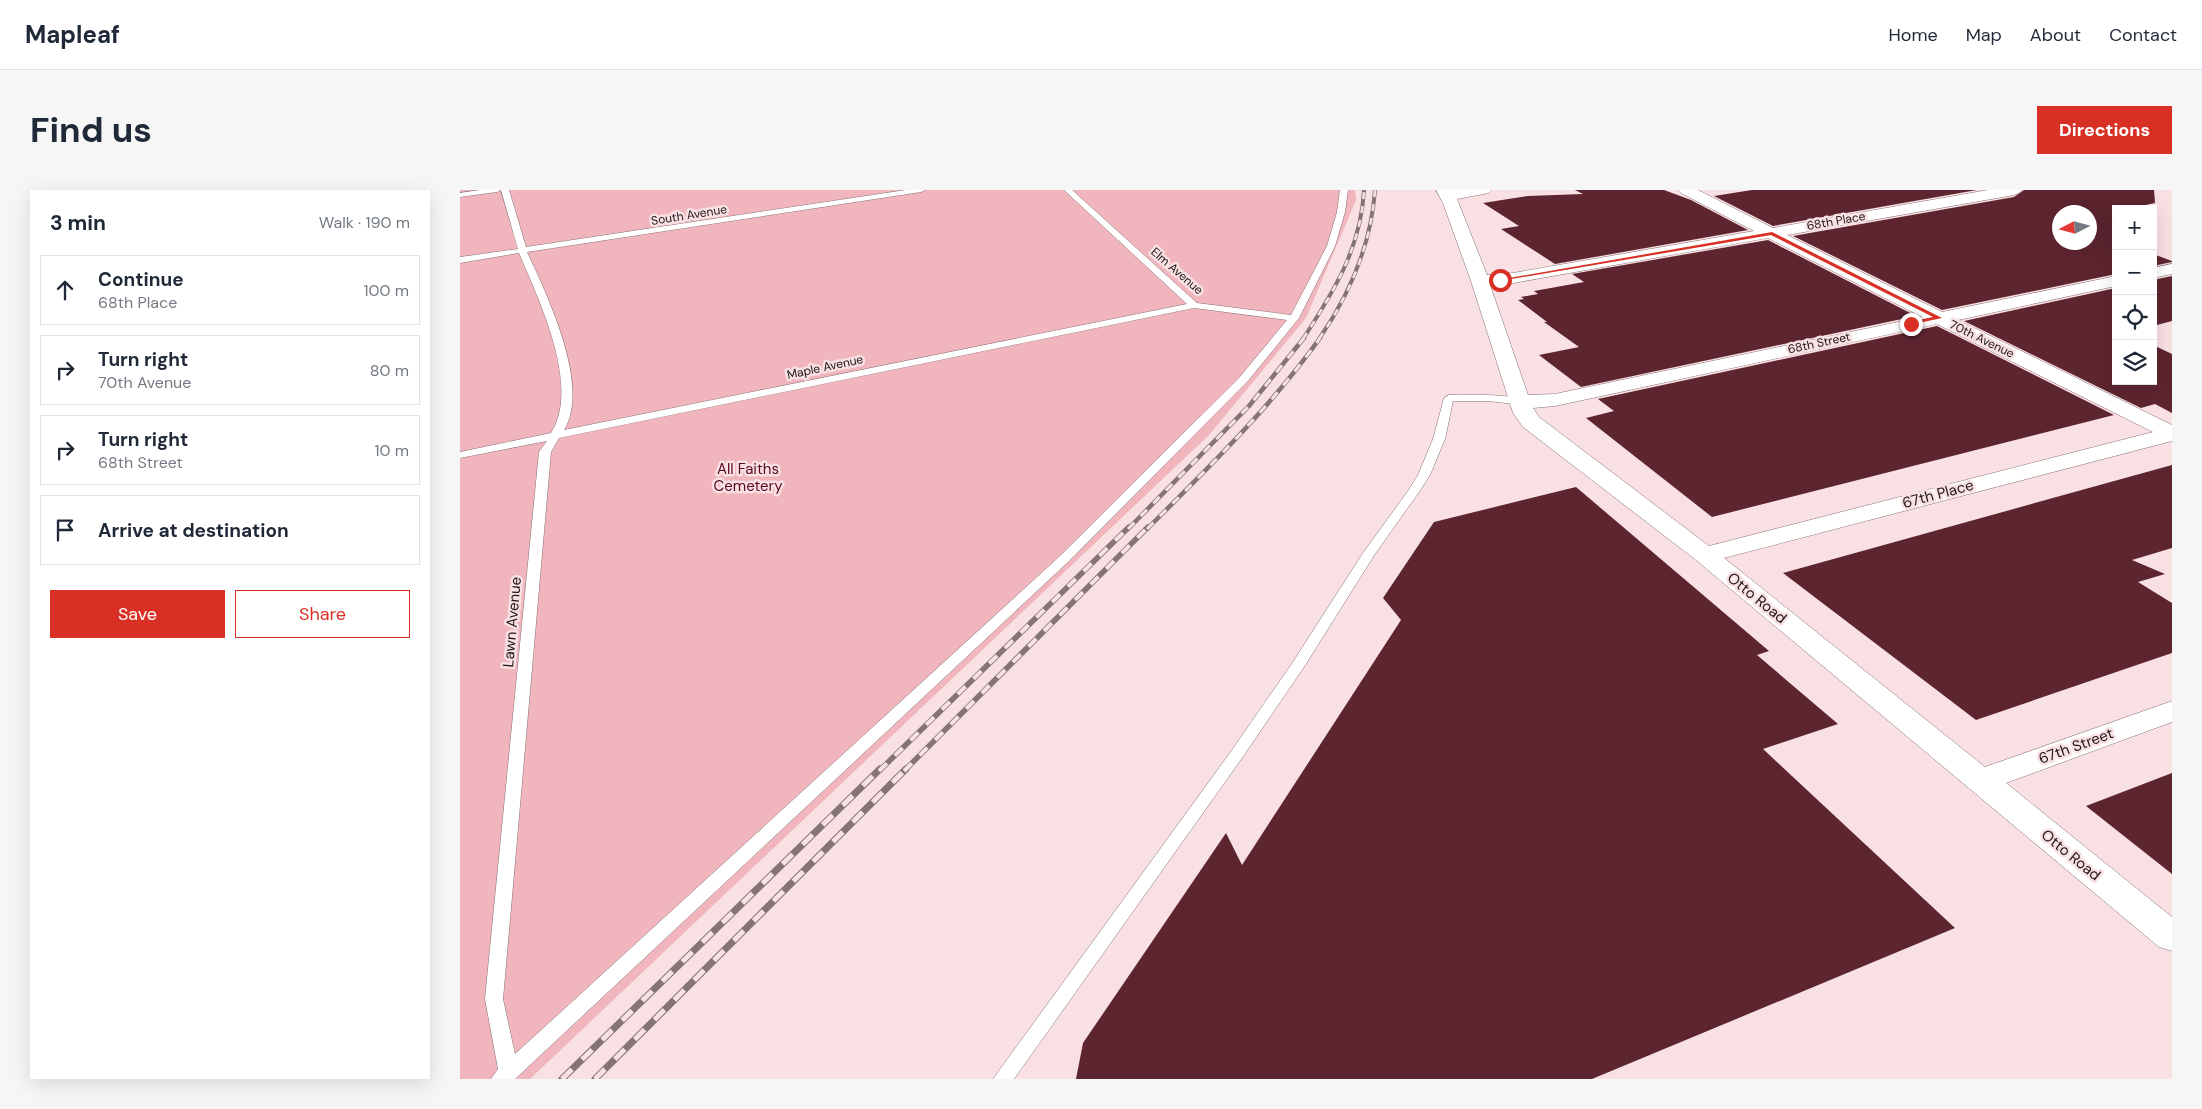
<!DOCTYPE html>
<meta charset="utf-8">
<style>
body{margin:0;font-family:"DM Sans",sans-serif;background:#f6f6f7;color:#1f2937}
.controls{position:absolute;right:15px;top:15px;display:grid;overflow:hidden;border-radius:0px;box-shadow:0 5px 20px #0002}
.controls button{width:45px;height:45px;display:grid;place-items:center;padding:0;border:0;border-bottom:1px solid #e0e1e3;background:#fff;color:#1f2937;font:25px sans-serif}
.compass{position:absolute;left:1592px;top:15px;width:45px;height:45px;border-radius:50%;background:#fff;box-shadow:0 5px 20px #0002;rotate:264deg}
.stop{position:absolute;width:15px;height:15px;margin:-11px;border:4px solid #d93025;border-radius:50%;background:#fff}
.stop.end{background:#d93025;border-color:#fff;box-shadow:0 1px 5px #0008}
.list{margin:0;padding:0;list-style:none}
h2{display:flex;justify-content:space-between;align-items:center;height:65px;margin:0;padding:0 20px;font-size:21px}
h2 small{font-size:16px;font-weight:400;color:#747a83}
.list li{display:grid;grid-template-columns:32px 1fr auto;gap:15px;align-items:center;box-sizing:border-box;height:70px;margin:0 10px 10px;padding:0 10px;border:1px solid #e0e1e3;border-radius:0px}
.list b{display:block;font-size:19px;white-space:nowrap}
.list p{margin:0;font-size:16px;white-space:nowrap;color:#747a83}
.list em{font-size:16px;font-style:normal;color:#747a83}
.actions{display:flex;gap:10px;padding:15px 20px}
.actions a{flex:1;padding:11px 0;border:1px solid #d93025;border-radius:0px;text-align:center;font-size:18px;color:#d93025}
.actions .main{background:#d93025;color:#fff}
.icon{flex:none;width:28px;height:28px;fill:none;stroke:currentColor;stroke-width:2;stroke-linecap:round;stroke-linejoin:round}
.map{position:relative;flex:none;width:1712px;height:889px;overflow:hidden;border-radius:0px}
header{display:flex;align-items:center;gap:30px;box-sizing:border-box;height:70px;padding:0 25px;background:#fff;border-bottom:1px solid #e0e1e3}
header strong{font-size:24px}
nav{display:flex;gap:28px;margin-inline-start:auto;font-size:18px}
.intro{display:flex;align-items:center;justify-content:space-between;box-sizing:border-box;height:120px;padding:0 30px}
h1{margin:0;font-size:35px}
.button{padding:12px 22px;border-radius:0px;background:#d93025;color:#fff;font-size:18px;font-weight:700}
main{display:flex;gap:30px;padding:0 30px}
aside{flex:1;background:#fff;border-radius:0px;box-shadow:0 5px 20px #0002}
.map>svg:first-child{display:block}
.green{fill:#f1b5bd}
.building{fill:#5d2530;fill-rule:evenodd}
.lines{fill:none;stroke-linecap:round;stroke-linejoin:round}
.lane-casing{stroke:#867174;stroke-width:1}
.street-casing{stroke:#867174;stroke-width:1}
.lane{fill:#fff;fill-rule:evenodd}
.street{fill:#fff;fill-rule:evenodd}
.rail-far3-casing{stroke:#847476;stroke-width:4}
.rail-far2-casing{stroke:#847476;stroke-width:4.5}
.rail-far1-casing{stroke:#847476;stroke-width:5.5}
.rail-casing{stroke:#847476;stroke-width:7}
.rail-far3{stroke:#f8e0e3;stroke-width:2.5;stroke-dasharray:7;stroke-linecap:butt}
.rail-far2{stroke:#f8e0e3;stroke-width:3;stroke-dasharray:9;stroke-linecap:butt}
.rail-far1{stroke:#f8e0e3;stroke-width:4;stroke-dasharray:11;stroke-linecap:butt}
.rail{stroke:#f8e0e3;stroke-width:5;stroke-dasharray:14;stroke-linecap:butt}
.route{fill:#d93025}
.labels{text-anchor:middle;stroke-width:5;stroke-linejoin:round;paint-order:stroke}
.far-street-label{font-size:12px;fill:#1e1617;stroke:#f8e0e3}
.park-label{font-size:15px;fill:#5a0922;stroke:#f8e0e3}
.street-label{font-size:15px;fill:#1e1617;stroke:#f8e0e3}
</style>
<header>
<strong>Mapleaf</strong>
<nav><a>Home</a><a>Map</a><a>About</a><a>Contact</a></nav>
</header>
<div class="intro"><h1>Find us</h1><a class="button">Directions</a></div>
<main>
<aside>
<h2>3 min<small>Walk · 190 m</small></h2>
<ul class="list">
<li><svg class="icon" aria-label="ahead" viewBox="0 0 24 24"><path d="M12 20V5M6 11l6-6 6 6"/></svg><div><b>Continue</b><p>68th Place</p></div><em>100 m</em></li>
<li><svg class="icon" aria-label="right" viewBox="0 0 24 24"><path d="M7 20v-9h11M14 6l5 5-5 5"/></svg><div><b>Turn right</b><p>70th Avenue</p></div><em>80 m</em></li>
<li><svg class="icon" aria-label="right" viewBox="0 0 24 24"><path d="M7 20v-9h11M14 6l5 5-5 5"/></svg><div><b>Turn right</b><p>68th Street</p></div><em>10 m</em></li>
<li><svg class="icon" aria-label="arrive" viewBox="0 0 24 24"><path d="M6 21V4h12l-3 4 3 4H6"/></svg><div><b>Arrive at destination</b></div></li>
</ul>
<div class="actions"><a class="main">Save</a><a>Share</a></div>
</aside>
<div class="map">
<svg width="1712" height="889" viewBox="0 0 1712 889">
<rect width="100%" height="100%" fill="#f8e0e3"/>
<path class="green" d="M0,0H895L896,10L846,128L749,245L70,889H0Z"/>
<path class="building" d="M1115,0H1204L1231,10L1288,40L1095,74L1041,39L1059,36L1023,13L1068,6L1123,4Z
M1292,0H1517L1313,36L1254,6Z
M1564,0H1694L1695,13L1667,19H1656V84L1482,120L1333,46L1554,7ZM1600,22H1630V52H1600Z
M1308,50L1456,126L1121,197L1079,165L1119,157L1084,132H1087L1058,110L1064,109L1061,107L1078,104L1074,101L1124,92L1112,84Z
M1693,64L1712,71V72L1693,76Z
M1712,86V131L1693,136V90Z
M1656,98V191H1693V155L1712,164V223L1695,214L1681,218L1504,131Z
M1477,136L1654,225L1252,327L1126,228L1154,221L1138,209Z
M1712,275V358L1672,370L1705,384L1678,392L1712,413V463L1516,530L1323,383Z
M1116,297L1309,461L1297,465L1378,534L1303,559L1495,738L1132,889H616L623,853L766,643L782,675L941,430L923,408L974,332Z
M1712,583V684L1626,616Z"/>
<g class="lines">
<g class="lane-casing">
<path id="lane" d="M20,0H41L37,2L0,7V3Z
M41,0H49L66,57L446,0H465L461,2L67,62C87,105 131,196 104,240L727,114L604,0H612L737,113L831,125L867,56L877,22L880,0H888L885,22L875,56L839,128L787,192L608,372L55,889H31L38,879L25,809L79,262L87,251L0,268V262L91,243C121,196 79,110 59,63L0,73V67L58,59ZM734,118L827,130L779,188L600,366L55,864L43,809L91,262L99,248Z
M989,205C1004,205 1056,203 1066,212L1061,215L1029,211H993L985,249L970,285L959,302L915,364L844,477L782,568L554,889H533L772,560L831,475L903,363L948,301L958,285L973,249L984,208Z"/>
</g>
<g class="street-casing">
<path id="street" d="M976,0H1032L1029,3L997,9L1027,85L1053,83L1294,41L1221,3L1218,0H1238L1313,38L1528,0H1562L1559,3L1554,5L1327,45L1482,122L1656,86V96L1498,130L1712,235V251L1264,368L1525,577L1712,511V532L1546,593L1712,727V761L1699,757L1236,370L1063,237L1053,223L1011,91L983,13ZM1308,48L1462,127L1095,204L1068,205L1030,95L1053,93ZM1477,134L1693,242L1249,356L1079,227L1073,218L1095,216Z
M1712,74V84L1693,88V78Z"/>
</g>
<use href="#lane" class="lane"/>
<use href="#street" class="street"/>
<g class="rail-far3-casing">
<path id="rail-far3" d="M843,149C874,101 901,58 904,0
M859,149C890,104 911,55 915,0"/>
</g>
<g class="rail-far2-casing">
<path id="rail-far2" d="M668,339L789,216L844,148
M687,339C748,278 810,218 860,148"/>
</g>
<g class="rail-far1-casing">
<path id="rail-far1" d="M419,581L669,337
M444,581L688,337"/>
</g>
<g class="rail-casing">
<path id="rail" d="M102,889L420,579
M135,889L446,579"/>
</g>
<use href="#rail-far3" class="rail-far3"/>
<use href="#rail-far2" class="rail-far2"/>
<use href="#rail-far1" class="rail-far1"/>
<use href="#rail" class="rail"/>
</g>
<path class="route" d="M1312,42L1482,128L1449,135V132L1473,127L1311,45L1040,91L1038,90Z"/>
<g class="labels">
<g class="far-street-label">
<text transform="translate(229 25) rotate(-9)" y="4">South Avenue</text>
<text transform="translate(1376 31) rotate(-10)" y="4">68th Place</text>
<text transform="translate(717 81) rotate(41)" y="4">Elm Avenue</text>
<text transform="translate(1522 149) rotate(26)" y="4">70th Avenue</text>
<text transform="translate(1359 153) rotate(-12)" y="4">68th Street</text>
<text transform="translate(365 177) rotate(-12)" y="4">Maple Avenue</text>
</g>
<g class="park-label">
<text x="288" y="284">All Faiths<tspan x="288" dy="17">Cemetery</tspan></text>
</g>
<g class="street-label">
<text transform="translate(1478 304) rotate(-15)" y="5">67th Place</text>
<text transform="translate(1297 408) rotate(39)" y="5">Otto Road</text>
<text transform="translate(52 432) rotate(-85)" y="5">Lawn Avenue</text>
<text transform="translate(1616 556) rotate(-20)" y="5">67th Street</text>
<text transform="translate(1611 665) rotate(39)" y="5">Otto Road</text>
</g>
</g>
</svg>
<div class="controls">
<button>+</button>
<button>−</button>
<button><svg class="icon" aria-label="locate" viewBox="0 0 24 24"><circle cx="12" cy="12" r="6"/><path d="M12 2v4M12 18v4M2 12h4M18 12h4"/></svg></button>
<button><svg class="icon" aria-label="layers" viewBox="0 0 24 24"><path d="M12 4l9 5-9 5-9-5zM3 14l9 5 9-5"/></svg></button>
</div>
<svg class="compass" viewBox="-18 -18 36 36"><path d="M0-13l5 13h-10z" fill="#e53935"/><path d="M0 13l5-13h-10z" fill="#747a83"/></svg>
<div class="stop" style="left:1040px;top:90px"></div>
<div class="stop end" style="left:1451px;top:134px"></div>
</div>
</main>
